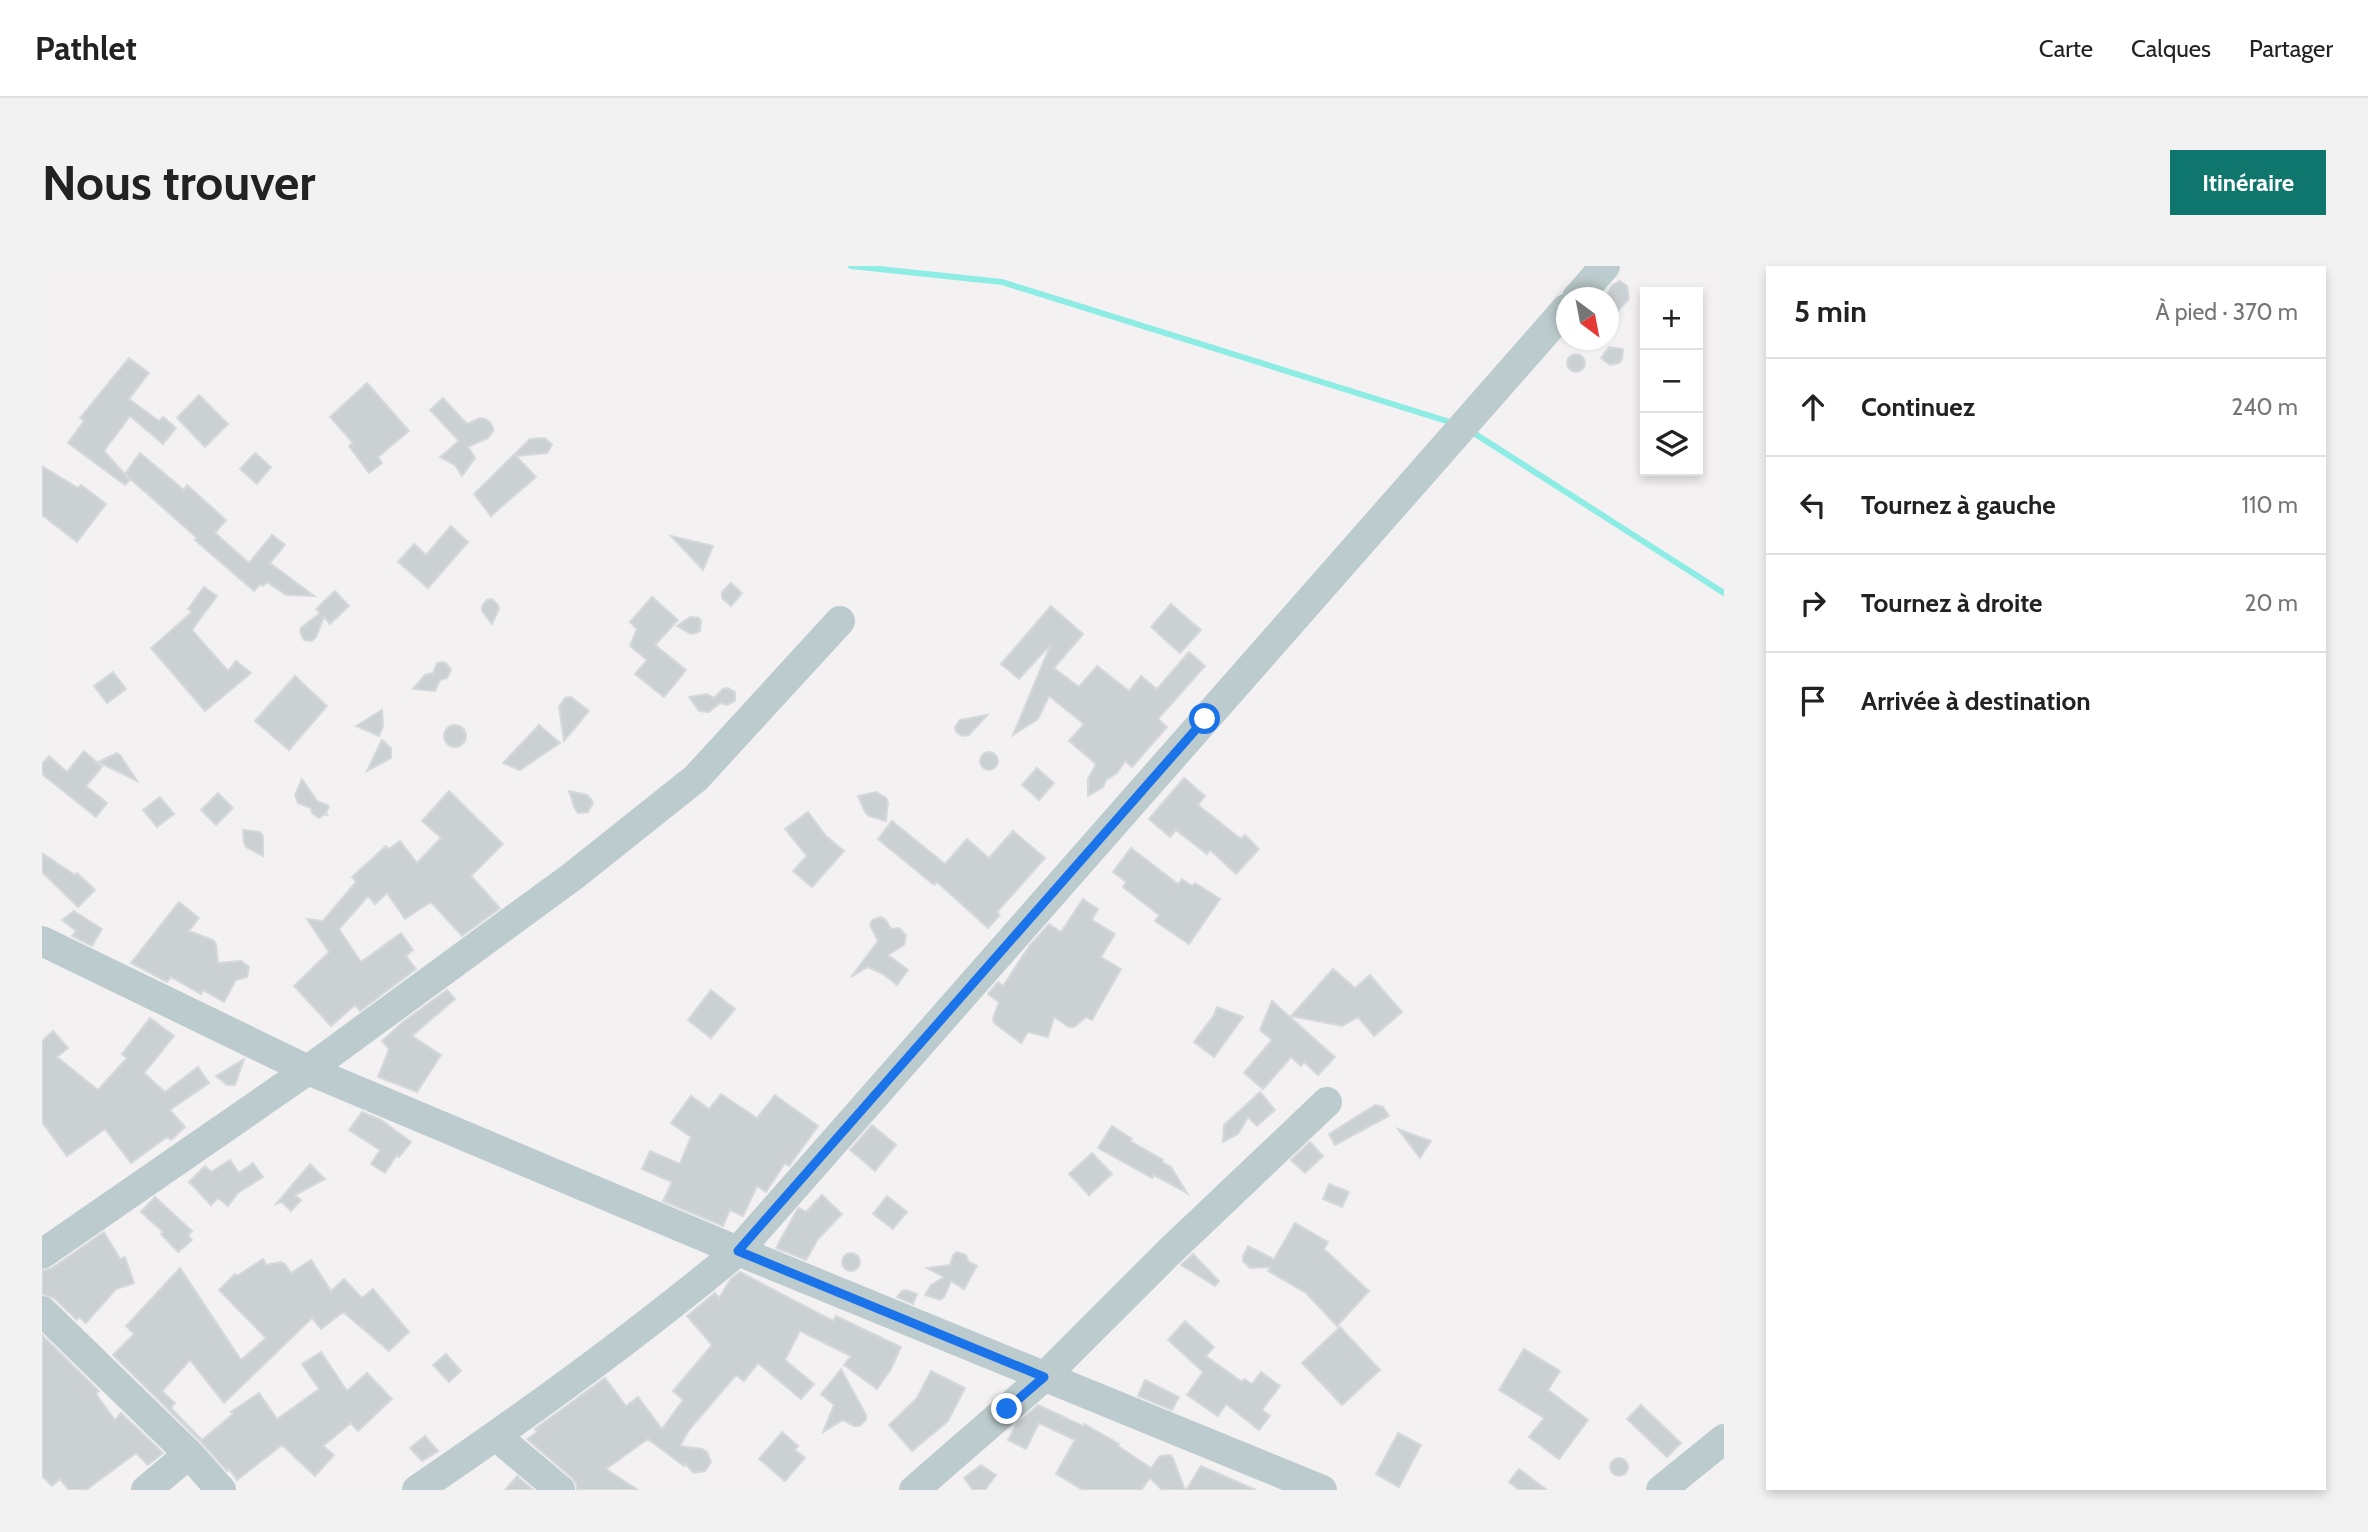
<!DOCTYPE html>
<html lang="fr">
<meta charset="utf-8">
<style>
body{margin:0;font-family:Cabin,sans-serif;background:#f2f2f2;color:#222}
.controls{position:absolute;right:21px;top:21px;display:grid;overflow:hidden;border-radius:0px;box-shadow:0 4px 10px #0003}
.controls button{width:63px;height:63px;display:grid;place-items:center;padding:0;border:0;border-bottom:2px solid #e0e0e0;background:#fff;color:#222;font:35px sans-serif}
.compass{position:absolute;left:1514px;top:21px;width:63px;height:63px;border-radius:50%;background:#fff;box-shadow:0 4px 10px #0003;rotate:148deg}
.stop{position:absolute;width:21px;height:21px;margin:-16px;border:5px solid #1a73e8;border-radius:50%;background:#fff}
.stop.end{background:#1a73e8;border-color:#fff;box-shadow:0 2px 7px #0008}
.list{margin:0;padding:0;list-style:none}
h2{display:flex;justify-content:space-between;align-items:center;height:91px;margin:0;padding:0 28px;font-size:30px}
h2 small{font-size:23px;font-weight:400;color:#767676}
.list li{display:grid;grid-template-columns:46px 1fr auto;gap:21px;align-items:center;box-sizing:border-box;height:98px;padding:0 28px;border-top:2px solid #e0e0e0}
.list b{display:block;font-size:26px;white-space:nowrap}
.list em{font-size:23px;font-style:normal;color:#767676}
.icon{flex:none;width:38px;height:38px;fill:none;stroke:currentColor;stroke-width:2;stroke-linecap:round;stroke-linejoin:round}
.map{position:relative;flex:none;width:1682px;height:1224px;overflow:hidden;border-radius:0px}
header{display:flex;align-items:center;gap:42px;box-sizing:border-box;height:98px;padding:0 35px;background:#fff;border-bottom:2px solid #e0e0e0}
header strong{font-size:33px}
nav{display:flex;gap:38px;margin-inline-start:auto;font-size:24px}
.intro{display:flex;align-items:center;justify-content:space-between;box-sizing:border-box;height:168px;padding:0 42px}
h1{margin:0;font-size:49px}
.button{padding:18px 32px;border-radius:0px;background:#0f766e;color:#fff;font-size:24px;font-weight:700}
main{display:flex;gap:42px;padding:0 42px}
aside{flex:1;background:#fff;border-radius:0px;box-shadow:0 4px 10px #0003}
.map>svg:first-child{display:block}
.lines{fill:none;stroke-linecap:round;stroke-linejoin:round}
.stream{stroke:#8dede4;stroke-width:6}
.building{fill:#cbd0d3;stroke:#d5d9dc;stroke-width:2}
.minor{stroke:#bccbcd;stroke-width:30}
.route{stroke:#1a73e8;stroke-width:9}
</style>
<header>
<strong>Pathlet</strong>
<nav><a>Carte</a><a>Calques</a><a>Partager</a></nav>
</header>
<div class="intro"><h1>Nous trouver</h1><a class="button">Itinéraire</a></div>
<main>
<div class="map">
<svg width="1682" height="1224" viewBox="0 0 1682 1224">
<rect width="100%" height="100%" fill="#f3f1f2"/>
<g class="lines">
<path class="stream" d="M809,0L960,16L1411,157
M1427,164L1682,327"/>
</g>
<path class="building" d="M1578,15L1585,20L1587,33L1566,56V27L1570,19Z
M1567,81L1581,83L1580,93L1577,97L1568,99L1559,92Z
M1525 97a9 9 0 1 1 18 0a9 9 0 1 1-18 0Z
M87,92L107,107L87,133L117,155L121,151L134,162L121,178L88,150L62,185L88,214L83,219L26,177L42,155L38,152Z
M325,117L367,165L336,191L340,197L327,207L307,180L311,177L288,151Z
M157,129L186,158L163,181L135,152Z
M401,132L425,158L438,152L443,153L448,156L452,164L446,172L426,181L433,192L420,210L413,199L398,191L417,175L388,144Z
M503,172L510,179L505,187L474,190L494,211L449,250L432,228L488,173Z
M98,187L142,224L145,219L184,254L173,267L207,297L230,269L243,279L228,297L272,330L244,329L225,316L221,320L218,318L212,325L153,274L155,272L83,208Z
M213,187L229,201L215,218L198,203Z
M0,200L36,222L39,219L64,238L35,276L0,249Z
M409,260L426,276L386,322L356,296L372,278L384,289Z
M629,270L671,280L661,304Z
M689,317L700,327L689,340L680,332V326Z
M162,321L175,330L150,364L186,405L194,395L209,407L163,445L109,382L150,346L146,343Z
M293,325L307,340L288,358L282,351L274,371L270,375L262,374L258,366L259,362L278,347L274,343Z
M610,331L636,354L613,379L644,404L622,431L593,408L605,394L588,380L595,363L588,356Z
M450,333L456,339L457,343L450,358L440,345V340L445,334Z
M1129,338L1159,364L1138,387L1109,361Z
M1009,340L1041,368L1012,402L1037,421L1055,400L1087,425L1099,410L1115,423L1147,386L1163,400L1116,453L1125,461L1090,501L1083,495L1075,507L1064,514L1061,521L1046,530V513L1054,498L1027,475L1042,458L1007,430L996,453L971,469L1009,378L977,413L959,398Z
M648,351L657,352L659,356L658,365L654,367L649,368L635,360Z
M400,396L404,397L409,404L405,412L398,414L393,425L371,423L383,409L391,407L395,397Z
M71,406L84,423L65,437L52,420Z
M253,410L285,440L247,484L213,455Z
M686,422L693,426V435L685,439L678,437L667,446L657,445L647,431L665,428L672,432L681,423Z
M529,431L547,445L522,475L517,441L523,432Z
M340,444L341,461L337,470L314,460Z
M945,449L927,469L920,470L914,466L913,461L918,454Z
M402 470a11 11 0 1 1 22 0a11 11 0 1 1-22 0Z
M497,459L518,477L478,504L461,497Z
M340,474L349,482V492L325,505Z
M42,485L60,501L44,520L65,537L54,551L0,508V498L7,490L25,506Z
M938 495a9 9 0 1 1 18 0a9 9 0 1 1-18 0Z
M75,487L78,489L95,515L56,496Z
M995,502L1012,517L997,534L980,519Z
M1142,512L1163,530L1156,539L1199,573L1203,569L1217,583L1194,608L1168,584L1165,588L1134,564L1128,571L1107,553Z
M260,513L275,535L287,540L284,547L286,550L283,548L277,552L270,547L269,542L256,537L253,529Z
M407,525L461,578L429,610L458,642L420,670L389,636L363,653L345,627L333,638L326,630L297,663L319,696L359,667L371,684L364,690L374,703L318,745L313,739L289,760L252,720L287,686L265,653L281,655L314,616L310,611L344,580L347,583L358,575L375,597L399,572L380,555Z
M527,525L545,529L549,533L551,537L546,546L536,547L533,543Z
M834,526L844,532L846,537L844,555L827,550L823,546L816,530Z
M176,527L191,542L174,559L159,544Z
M118,531L132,548L115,561L101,544Z
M766,546L784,570L802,585L770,621L751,605L765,590L743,563Z
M850,555L903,598L925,573L947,592L971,565L1003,592L955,646L958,649L946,662L895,616L892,619L836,573Z
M201,564L218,566L221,570V590L204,581L202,576Z
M1089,582L1136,618L1140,613L1150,620L1153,617L1178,633L1147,678L1113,655L1117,649L1081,621L1084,616L1071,606Z
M0,587L33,609L35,607L53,624L36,641L0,606Z
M1041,633L1056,643L1050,654L1073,668L1059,691L1079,703L1050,754L1044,751L1032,761H1027L1012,751L1006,771L986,766L979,777L952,757L951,752L957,736L946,728L956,716L961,720L988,679L1007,658L1019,666Z
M137,636L157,652L147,665L171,674L174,678L176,697L199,695L207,701L205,711L194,714L182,736L161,724L159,728L129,711L125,716L89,697Z
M32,645L60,663L50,680L30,670L34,665L20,654Z
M838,651L843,653L849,663L857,662L864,669L862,679L846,689L866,704L855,719L841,708L826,701L809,711L836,675L828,659L830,654Z
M1291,703L1313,722L1328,709L1360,746L1332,770L1316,751L1300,760L1249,750Z
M405,724L413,733L370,770L399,789L375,826L336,811L347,783L340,775L361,756Z
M669,724L693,743L669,772L646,754Z
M1230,735L1293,791L1276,809L1262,796L1259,800L1249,791L1221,823L1202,807L1230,774L1218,764Z
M1175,741L1201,751L1172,791L1152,776L1172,749Z
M108,752L132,770L102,807L123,826L156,801L167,817L128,844L143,861L129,874L125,871L89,897L63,863L25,890L0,856V775L11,765L26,782L15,791L56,824L85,792L80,788Z
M202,793L193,819H185L174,810Z
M1218,826L1233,844L1215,860L1206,851L1196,868L1181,876L1182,859Z
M679,828L715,852L733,829L776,860L747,900L743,897L724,926L715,920L701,950L688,944L681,960L621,935L630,916L600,903L608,885L638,898L649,871L629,857L649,830L667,843Z
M1333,839L1341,841L1347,850L1293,879L1287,868Z
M320,846L339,854L369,876L357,891L355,889L343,907L329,898L338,884L307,864Z
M830,859L854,879L833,905L808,884Z
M1070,860L1090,873L1088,875L1121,894L1120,896L1129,901L1145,927L1112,909L1110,912L1056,882Z
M1356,863L1389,875L1378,892Z
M1268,876L1281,890L1263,907L1249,894Z
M1050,887L1070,908L1047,929L1027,908Z
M188,894L197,907L211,897L221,911L196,927L186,940L176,932L169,939L147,916L163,900L169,906Z
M268,898L283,913L253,929L259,934L249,945L240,936L234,938Z
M1287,918L1307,926L1300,941L1281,933Z
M780,929L800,948L776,973L764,994L734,982L755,944L757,942L764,946Z
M845,930L865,946L851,963L831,948Z
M113,931L150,965L146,970L150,974L136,986L119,968L121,966L99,946Z
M1253,957L1286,976L1282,983L1327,1025L1295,1060L1264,1027L1226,1005L1228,1001L1208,1002L1201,995V990L1206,980L1232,993Z
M62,966L78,993L83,991L92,1017L74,1023L44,1057L37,1051L35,1054L12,1032L0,1028V1005L10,1002Z
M915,986L924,989L926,995L935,1000L922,1023L909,1015L902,1031L898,1034L883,1029L889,1019L902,1011L885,1002L908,999L911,989Z
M800 996a9 9 0 1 1 18 0a9 9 0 1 1-18 0Z
M1151,988L1177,1015L1173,1020L1139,999Z
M221,993L224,999L239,996L243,998L249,1007L269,994L289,1025L302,1013L320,1032L331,1023L367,1066L347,1085L301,1046L279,1063L270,1052L182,1137L148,1094L120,1125L133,1137L129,1142L160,1174L191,1148L189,1146L217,1127L235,1153L277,1123L260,1098L279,1086L305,1125L325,1107L350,1133L316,1165L309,1157L281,1180L292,1189L273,1210L240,1179L195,1214L187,1203L185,1205L159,1176L71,1089L92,1068L84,1060L138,1002L199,1094L224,1072L177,1024L193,1008L195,1010Z
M698,1006L791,1055L794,1050L859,1081L849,1103L835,1123L802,1099L809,1090L758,1065L743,1094L772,1118L759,1133L716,1097L702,1115L694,1109L647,1164L638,1180L660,1183L665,1186L669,1196L663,1205L652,1207L643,1198L642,1200L606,1173L564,1203L596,1224H535L534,1217L529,1211L485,1173L495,1166L493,1163L563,1112L584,1140L596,1131L620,1163L641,1134L631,1125L670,1079L645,1050L673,1027L677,1032L689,1013Z
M864,1024L875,1028L871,1038L855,1031L860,1025Z
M1143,1055L1172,1081L1164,1090L1200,1116L1202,1113L1210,1118L1219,1106L1238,1120L1220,1144L1228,1150L1217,1164L1184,1138L1176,1150L1145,1129L1161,1106L1126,1074Z
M1298,1061L1338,1104L1300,1139L1260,1097Z
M0,1069L57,1125L54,1128L73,1154L79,1147L121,1187L106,1199L94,1187L44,1224H27L18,1213L10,1220L0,1210Z
M1482,1083L1518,1105L1506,1124L1546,1154L1517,1193L1487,1171L1502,1152L1457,1124Z
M404,1088L419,1105L407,1116L391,1099Z
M799,1103L824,1149V1154L817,1160H812L801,1154L781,1166L792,1139L779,1128Z
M889,1105L923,1122L906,1155L870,1185L847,1159L875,1132Z
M1103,1114L1137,1131L1130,1144L1096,1130Z
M996,1139L1041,1160L1042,1158L1077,1178L1076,1180L1109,1202L1118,1190L1128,1189L1131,1192L1143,1224H1120L1108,1212L1099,1224H1041L1014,1208L1033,1174L997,1157L984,1183L966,1174L975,1158Z
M1599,1139L1639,1177L1625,1191L1585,1153Z
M740,1166L756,1180L753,1184L763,1192L743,1215L717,1193Z
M1356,1167L1379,1179L1357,1221L1334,1208Z
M383,1170L396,1185L380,1195L368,1182Z
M1568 1201a9 9 0 1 1 18 0a9 9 0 1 1-18 0Z
M939,1199L954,1209L943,1224H931L922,1212Z
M1159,1200L1214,1224H1144Z
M1477,1203L1505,1224H1477L1467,1216Z
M475,1210L491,1224H463Z"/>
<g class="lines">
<path class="minor" d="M1535,32L1563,0
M0,675L266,804L696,985L1280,1224
M0,988L266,804L531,610L654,512L798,355
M0,1045L147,1188L179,1224
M454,1170L518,1224
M104,1224L147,1188
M375,1224C485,1149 593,1071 696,985L1524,43
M872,1224L1002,1111L1126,987L1285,836
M1619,1224L1682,1173"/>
</g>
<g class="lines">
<path class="route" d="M965,1143L1002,1111L696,985L1163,453"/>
</g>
</svg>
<div class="controls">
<button>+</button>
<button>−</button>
<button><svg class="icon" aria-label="layers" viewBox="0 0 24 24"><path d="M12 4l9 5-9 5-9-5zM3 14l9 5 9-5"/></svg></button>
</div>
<svg class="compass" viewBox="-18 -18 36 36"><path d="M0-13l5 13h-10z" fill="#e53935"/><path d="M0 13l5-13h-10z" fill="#767676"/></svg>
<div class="stop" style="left:1163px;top:453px"></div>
<div class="stop end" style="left:965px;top:1143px"></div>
</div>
<aside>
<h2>5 min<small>À pied · 370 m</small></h2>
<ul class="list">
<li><svg class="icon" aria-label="ahead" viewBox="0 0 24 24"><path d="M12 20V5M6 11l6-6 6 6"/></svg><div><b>Continuez</b></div><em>240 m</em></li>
<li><svg class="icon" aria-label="left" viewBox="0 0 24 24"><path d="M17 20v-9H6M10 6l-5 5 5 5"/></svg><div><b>Tournez à gauche</b></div><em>110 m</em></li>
<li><svg class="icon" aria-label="right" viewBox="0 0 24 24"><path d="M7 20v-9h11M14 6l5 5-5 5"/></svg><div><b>Tournez à droite</b></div><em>20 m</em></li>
<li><svg class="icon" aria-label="arrive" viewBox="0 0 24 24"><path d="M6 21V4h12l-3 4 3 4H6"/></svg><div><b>Arrivée à destination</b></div></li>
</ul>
</aside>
</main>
